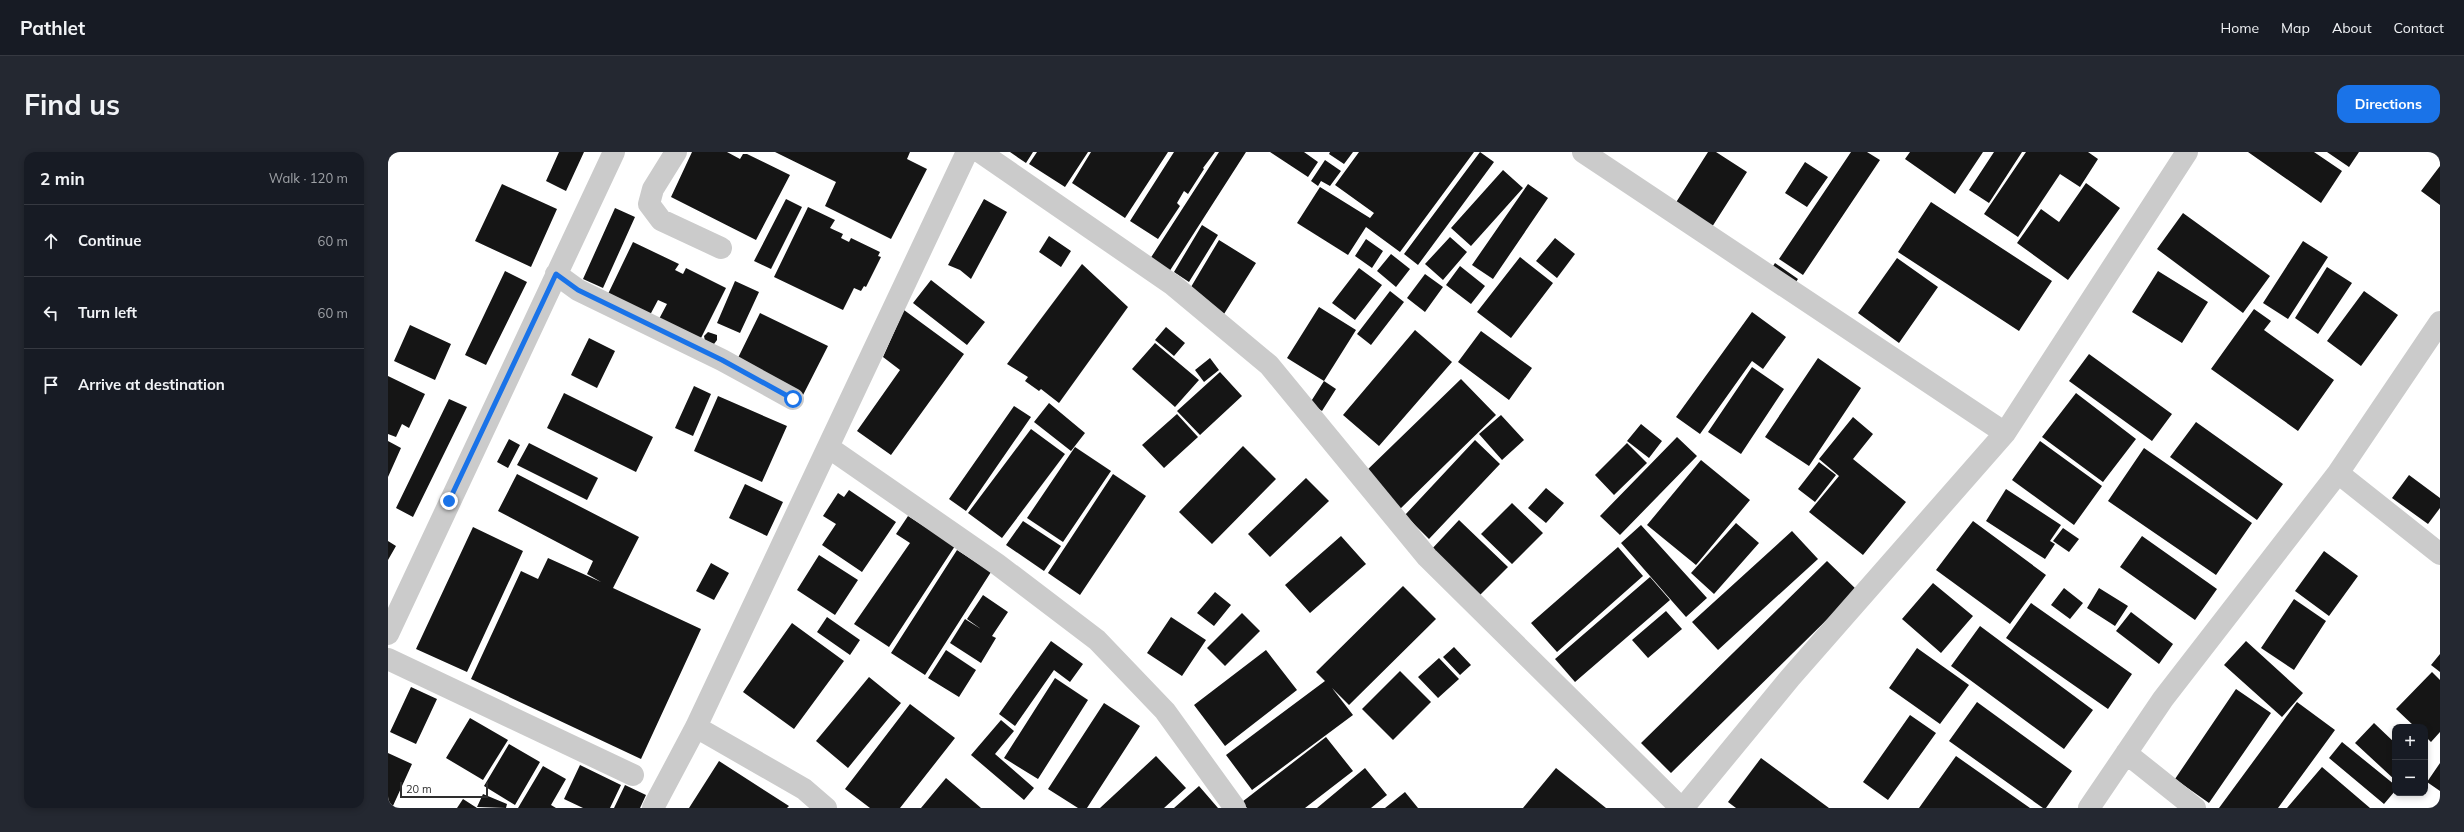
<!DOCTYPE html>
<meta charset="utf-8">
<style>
body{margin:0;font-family:Mulish,sans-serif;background:#242831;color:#f1f3f6}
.controls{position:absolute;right:12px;bottom:12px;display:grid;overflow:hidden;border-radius:8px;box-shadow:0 2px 6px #0003}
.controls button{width:36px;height:36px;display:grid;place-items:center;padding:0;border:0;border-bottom:1px solid #363941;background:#171b24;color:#f1f3f6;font:20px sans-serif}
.scale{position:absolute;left:12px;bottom:10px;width:88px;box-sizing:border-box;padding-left:4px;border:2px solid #2e2e2e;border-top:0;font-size:11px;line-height:14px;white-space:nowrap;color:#2e2e2e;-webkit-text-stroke:3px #fff;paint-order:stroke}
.stop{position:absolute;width:12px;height:12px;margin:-9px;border:3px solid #1a73e8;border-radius:50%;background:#fff}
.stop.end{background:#1a73e8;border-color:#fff;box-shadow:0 1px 4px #0008}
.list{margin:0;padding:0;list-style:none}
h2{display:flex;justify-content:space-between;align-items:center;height:52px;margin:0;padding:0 16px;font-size:17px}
h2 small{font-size:13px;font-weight:400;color:#9ea1a6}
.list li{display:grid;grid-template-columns:26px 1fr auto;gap:12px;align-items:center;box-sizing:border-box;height:72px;padding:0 16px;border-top:1px solid #363941}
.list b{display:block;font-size:15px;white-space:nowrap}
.list em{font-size:13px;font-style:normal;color:#9ea1a6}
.icon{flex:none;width:22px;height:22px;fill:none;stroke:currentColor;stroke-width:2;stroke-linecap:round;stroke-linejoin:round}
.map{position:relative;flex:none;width:2052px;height:656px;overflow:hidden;border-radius:12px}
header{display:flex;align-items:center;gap:24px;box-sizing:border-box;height:56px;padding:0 20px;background:#171b24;border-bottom:1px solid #363941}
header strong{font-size:19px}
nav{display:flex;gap:22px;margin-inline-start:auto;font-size:14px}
.intro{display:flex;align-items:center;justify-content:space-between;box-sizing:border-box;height:96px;padding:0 24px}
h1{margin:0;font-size:28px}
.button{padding:10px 18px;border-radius:12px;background:#1a73e8;color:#fff;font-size:14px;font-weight:700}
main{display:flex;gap:24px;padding:0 24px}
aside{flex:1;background:#171b24;border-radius:12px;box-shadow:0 2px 6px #0003}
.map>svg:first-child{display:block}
.building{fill:#151515}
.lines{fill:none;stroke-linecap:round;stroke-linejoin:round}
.minor{stroke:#cbcbcb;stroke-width:22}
.route{stroke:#1a73e8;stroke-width:5}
</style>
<header>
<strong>Pathlet</strong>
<nav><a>Home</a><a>Map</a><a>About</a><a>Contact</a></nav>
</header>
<div class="intro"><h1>Find us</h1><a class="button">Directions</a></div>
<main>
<aside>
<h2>2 min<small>Walk · 120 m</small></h2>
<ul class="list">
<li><svg class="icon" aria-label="ahead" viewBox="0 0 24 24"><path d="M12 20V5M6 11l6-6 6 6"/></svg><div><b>Continue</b></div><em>60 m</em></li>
<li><svg class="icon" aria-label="left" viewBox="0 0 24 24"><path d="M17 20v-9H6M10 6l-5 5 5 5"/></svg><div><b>Turn left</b></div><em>60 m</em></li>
<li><svg class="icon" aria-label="arrive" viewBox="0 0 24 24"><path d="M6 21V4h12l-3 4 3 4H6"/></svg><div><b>Arrive at destination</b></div></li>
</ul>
</aside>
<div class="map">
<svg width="2052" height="656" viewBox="0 0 2052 656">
<rect width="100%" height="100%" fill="#fff"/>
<path class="building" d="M171,0H196L178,39L158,29Z
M304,0H339L352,7L355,2H359L402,23L368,88L283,45Z
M387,0H522L519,7L539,17L503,87L437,54L448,30Z
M622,0H645L638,11Z
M649,0H700L677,35L641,12Z
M703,0H780L737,66L684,31Z
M786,0H827L815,16L816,17L800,42L796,39L789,51L792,54L770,87L742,69Z
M831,0H858L781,120L762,107Z
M882,0H916L930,10L920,25Z
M942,0H965L956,12L941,2Z
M971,0H1086L1012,100L978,75L960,103L909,71L932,35L982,66L986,61L947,33Z
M1092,0L1106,10L1030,113L1016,102Z
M1320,0H1328L1359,20L1324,75L1287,52Z
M1463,0H1479L1492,8L1415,123L1391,107Z
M1522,0H1595L1567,42L1517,7Z
M1606,0H1634L1601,51L1581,38Z
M1638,0H1700L1710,7L1692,35L1672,22L1630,85L1596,62Z
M1860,0H1926L1954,19L1933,51Z
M1939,0H1971L1961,15Z
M937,8L953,19L942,34L933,29L930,34L923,29Z
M1417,10L1440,25L1419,55L1397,41Z
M2052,14V53L2033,39Z
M1115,18L1135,36L1083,94L1063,76Z
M1698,31L1732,56L1680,128L1629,91L1653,57L1671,70Z
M114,32L169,57L143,115L87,89Z
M1140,32L1160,46L1105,127L1084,113Z
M398,47L414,55L383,117L366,109Z
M596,47L619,60L583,127L572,118L560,113Z
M1543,50L1664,129L1631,179L1510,100Z
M420,55L447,68L442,76L455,82L453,86L461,90L463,86L492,100L490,104L493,105L478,135L476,134L473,139L466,136L455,158L386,125Z
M227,56L247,65L215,136L195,127Z
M1795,61L1882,124L1855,161L1769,97Z
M814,73L830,83L801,130L786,120Z
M661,84L683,99L673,115L651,100Z
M1062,85L1079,100L1055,128L1037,112Z
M1167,86L1187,102L1169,126L1148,109Z
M978,87L995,99L984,116L967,104Z
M831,88L868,111L836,162L800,140Z
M1915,89L1940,105L1900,167L1875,151Z
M245,90L291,112L287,118L295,122L298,116L338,136L312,188L271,167L279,152L270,148L262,163L220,142Z
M1003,102L1022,117L1008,135L989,119Z
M1132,105L1165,131L1123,186L1089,160Z
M1509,106L1550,135L1511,191L1470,161Z
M1387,111L1410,127L1403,137L1380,122Z
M694,112L740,155L671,251L653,237L651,239L637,229L640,225L619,212Z
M1072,114L1097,134L1083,152L1058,133Z
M1939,115L1964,131L1930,182L1907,166Z
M971,116L994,133L967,168L944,151Z
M117,119L139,130L98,213L77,203Z
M1770,119L1820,150L1794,191L1744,160Z
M1037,122L1055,135L1037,160L1019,146Z
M543,128L597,170L579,193L525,151Z
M347,129L371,140L352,181L329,171Z
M1002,139L1016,150L983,193L969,182Z
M1976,139L2010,163L1973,214L1939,189Z
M931,155L968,178L936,229L899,206Z
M1866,157L1883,169L1876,178L1946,228L1910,279L1823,217Z
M516,158L576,202L503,303L469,279L512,218L495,205Z
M1364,160L1398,185L1375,217L1364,209L1312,282L1288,265Z
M372,161L440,194L413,247L346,214Z
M22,173L63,192L47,228L6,209Z
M778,175L797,191L786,204L767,188Z
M1027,178L1064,210L991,294L955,263Z
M1093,179L1144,216L1121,248L1070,210Z
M320,180L329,183V188L326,192L317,189L316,184Z
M201,186L227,199L209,236L183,223Z
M767,191L811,228L787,255L744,217Z
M1701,202L1784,262L1764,289L1681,229Z
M822,206L831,218L816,230L807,218Z
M1430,206L1473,236L1421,314L1377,285Z
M1364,215L1396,237L1353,302L1320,280Z
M832,220L854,244L812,283L789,259Z
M0,224L37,242L21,276L14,272L8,285L0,282Z
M1073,227L1108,263L1011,358L975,322Z
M936,229L948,237L934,259L922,251Z
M306,234L323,242L305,284L287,276Z
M176,241L265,285L248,320L159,276Z
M1688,241L1748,287L1715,330L1654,285Z
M330,244L399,274L374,330L306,299Z
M61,247L79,255L25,365L8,356Z
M661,251L697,281L683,299L646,270Z
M626,254L643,265L578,359L561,347Z
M789,262L810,285L776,316L754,293Z
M1113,263L1136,288L1114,308L1091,282Z
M1465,265L1485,282L1465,307L1518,350L1475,403L1421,360L1451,324L1431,307Z
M1808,270L1895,332L1869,368L1782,305Z
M1253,272L1274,289L1261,306L1239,289Z
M643,277L677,302L614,386L580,361Z
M1289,285L1309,304L1232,383L1212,364Z
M121,287L132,293L120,316L109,310Z
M1087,288L1112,312L1041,387L1017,363Z
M0,289L13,296L0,325Z
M1652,289L1714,334L1686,373L1624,328Z
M141,291L210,326L199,348L129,313Z
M1239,291L1259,311L1226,343L1207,323Z
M855,294L888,327L824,392L791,360Z
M687,295L723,319L675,390L639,366Z
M1756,296L1864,371L1828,423L1720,349Z
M1313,308L1362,348L1308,413L1259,373Z
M1431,310L1448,323L1427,350L1410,337Z
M129,322L251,385L225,436L313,477L253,607L83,527L133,419L150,427L160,406L213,430L199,422L205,409L110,359Z
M725,322L758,344L692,443L660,421Z
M2021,323L2052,346V356L2040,372L2004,346Z
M918,326L941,349L882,405L860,382Z
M357,332L395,350L379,384L341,366Z
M1158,336L1176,351L1158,371L1140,356Z
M1618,337L1673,373L1662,389L1667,392L1657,407L1598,369Z
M461,338L508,370L474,420L434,393L448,372L435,364L450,341L456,345Z
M1124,351L1155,381L1124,412L1093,382Z
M520,364L567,394L501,495L466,472L522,391L508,382Z
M1071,368L1120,415L1090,445L1042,399Z
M635,369L673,394L656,419L618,393Z
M1585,369L1658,423L1622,472L1548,418Z
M1348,371L1371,391L1326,442L1303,421Z
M1253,373L1319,446L1298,465L1233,391Z
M85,375L135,399L79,520L28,497Z
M1675,376L1691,387L1681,400L1665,389Z
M1404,379L1430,407L1330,498L1304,470Z
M953,384L978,412L922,461L897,433Z
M1754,384L1829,437L1807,468L1732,415Z
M0,389L8,394L0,408Z
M1230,395L1255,424L1169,500L1143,471Z
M569,398L603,420L537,523L503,501Z
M1936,399L1970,424L1941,464L1907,439Z
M431,403L470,428L447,463L409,438Z
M1439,409L1469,438L1283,621L1253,591Z
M323,411L341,421L326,448L308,439Z
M1262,425L1282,448L1187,530L1167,507Z
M1545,431L1585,464L1553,501L1514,467Z
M1015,434L1048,467L961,553L944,536L965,563L864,638L838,603L937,529L928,520Z
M1676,436L1695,451L1682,467L1663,453Z
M1711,436L1740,454L1727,474L1699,456Z
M827,440L843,453L826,474L809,461Z
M595,443L620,460L604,484L608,486L593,511L562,491L577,467L593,477L579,467Z
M1906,447L1938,469L1906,518L1873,496Z
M1643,451L1744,522L1720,557L1618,486Z
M1278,459L1294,477L1260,506L1244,488Z
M1743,460L1785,492L1771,512L1728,479Z
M854,461L872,479L837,514L819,496Z
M439,465L472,488L462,503L429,480Z
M783,465L818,488L794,524L759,501Z
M404,471L456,509L406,577L355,540Z
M1592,474L1705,558L1676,597L1563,514Z
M663,489L695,512L682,530L666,518L627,574L611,562Z
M1858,489L1915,541L1894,565L1836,513Z
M1066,495L1083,513L1072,523L1055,505Z
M1529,496L1581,533L1552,572L1501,536Z
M558,498L588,518L571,545L540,526Z
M878,498L909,538L837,594L806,553Z
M2052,502V520L2043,513Z
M1051,506L1071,527L1050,546L1030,525Z
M1012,519L1043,550L1005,588L974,557Z
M2044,520L2052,528V580L2043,590L2037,584V575H2027L2008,557Z
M481,525L513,551L460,616L428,589Z
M667,526L700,548L650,627L616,606Z
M23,535L49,547L28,592L2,580Z
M1848,537L1883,561L1821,651L1787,627Z
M1589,550L1684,619L1658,656H1655L1561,589Z
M1909,550L1947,578L1890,656H1831Z
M716,551L752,574L699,656H690L660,637Z
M522,552L567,586L512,656H482L457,637Z
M1522,563L1548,581L1500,648L1475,630Z
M82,566L120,588L95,628L58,606Z
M613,568L626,579L607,602L646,636L636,648L583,603Z
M1986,571L2007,591V628L1967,591Z
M938,585L965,619L917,656H859L854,650Z
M1954,590L2007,633V639L1996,652L1941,606Z
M121,592L152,610L127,653L96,634Z
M0,601L24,612L4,656H0Z
M768,604L798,636L776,656H712Z
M1568,604L1642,656H1531Z
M1373,606L1441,656H1348L1340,650Z
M331,609L401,654L399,656H301Z
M2052,611V639L2039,630Z
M192,613L233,633L222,656H195L176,647Z
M155,614L178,627L163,653L168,656H130Z
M1934,615L1982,656H1899Z
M977,616L999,643L983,656H929Z
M1168,616L1218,656H1135Z
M558,626L593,656H533Z
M237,633L258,643L252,656H226Z
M811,634L830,656H786Z
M1017,640L1030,656H997Z
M95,642L119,652L118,656L89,655Z
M75,647L89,656H69Z"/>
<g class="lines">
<path class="minor" d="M288,0L265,37L261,52L273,68L333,96
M592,0L785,133L881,213L1039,405L1293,656
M1195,0L1617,281
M168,122L190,138L334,208L405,247
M440,295L609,412L709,488L777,559L847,656
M1950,321L2052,402
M0,482L226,0
M0,507L245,623
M308,575L416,637L438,656
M1738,601L1807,656
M265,656L308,575L579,0
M1295,656L1402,526L1617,281L1799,0
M1701,656L1775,547L1950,321L2052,170"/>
</g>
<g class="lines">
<path class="route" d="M61,349L168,122L190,138L334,208L405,247"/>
</g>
</svg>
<div class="controls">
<button>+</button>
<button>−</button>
</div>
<div class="scale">20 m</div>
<div class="stop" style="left:405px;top:247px"></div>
<div class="stop end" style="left:61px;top:349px"></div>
</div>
</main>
